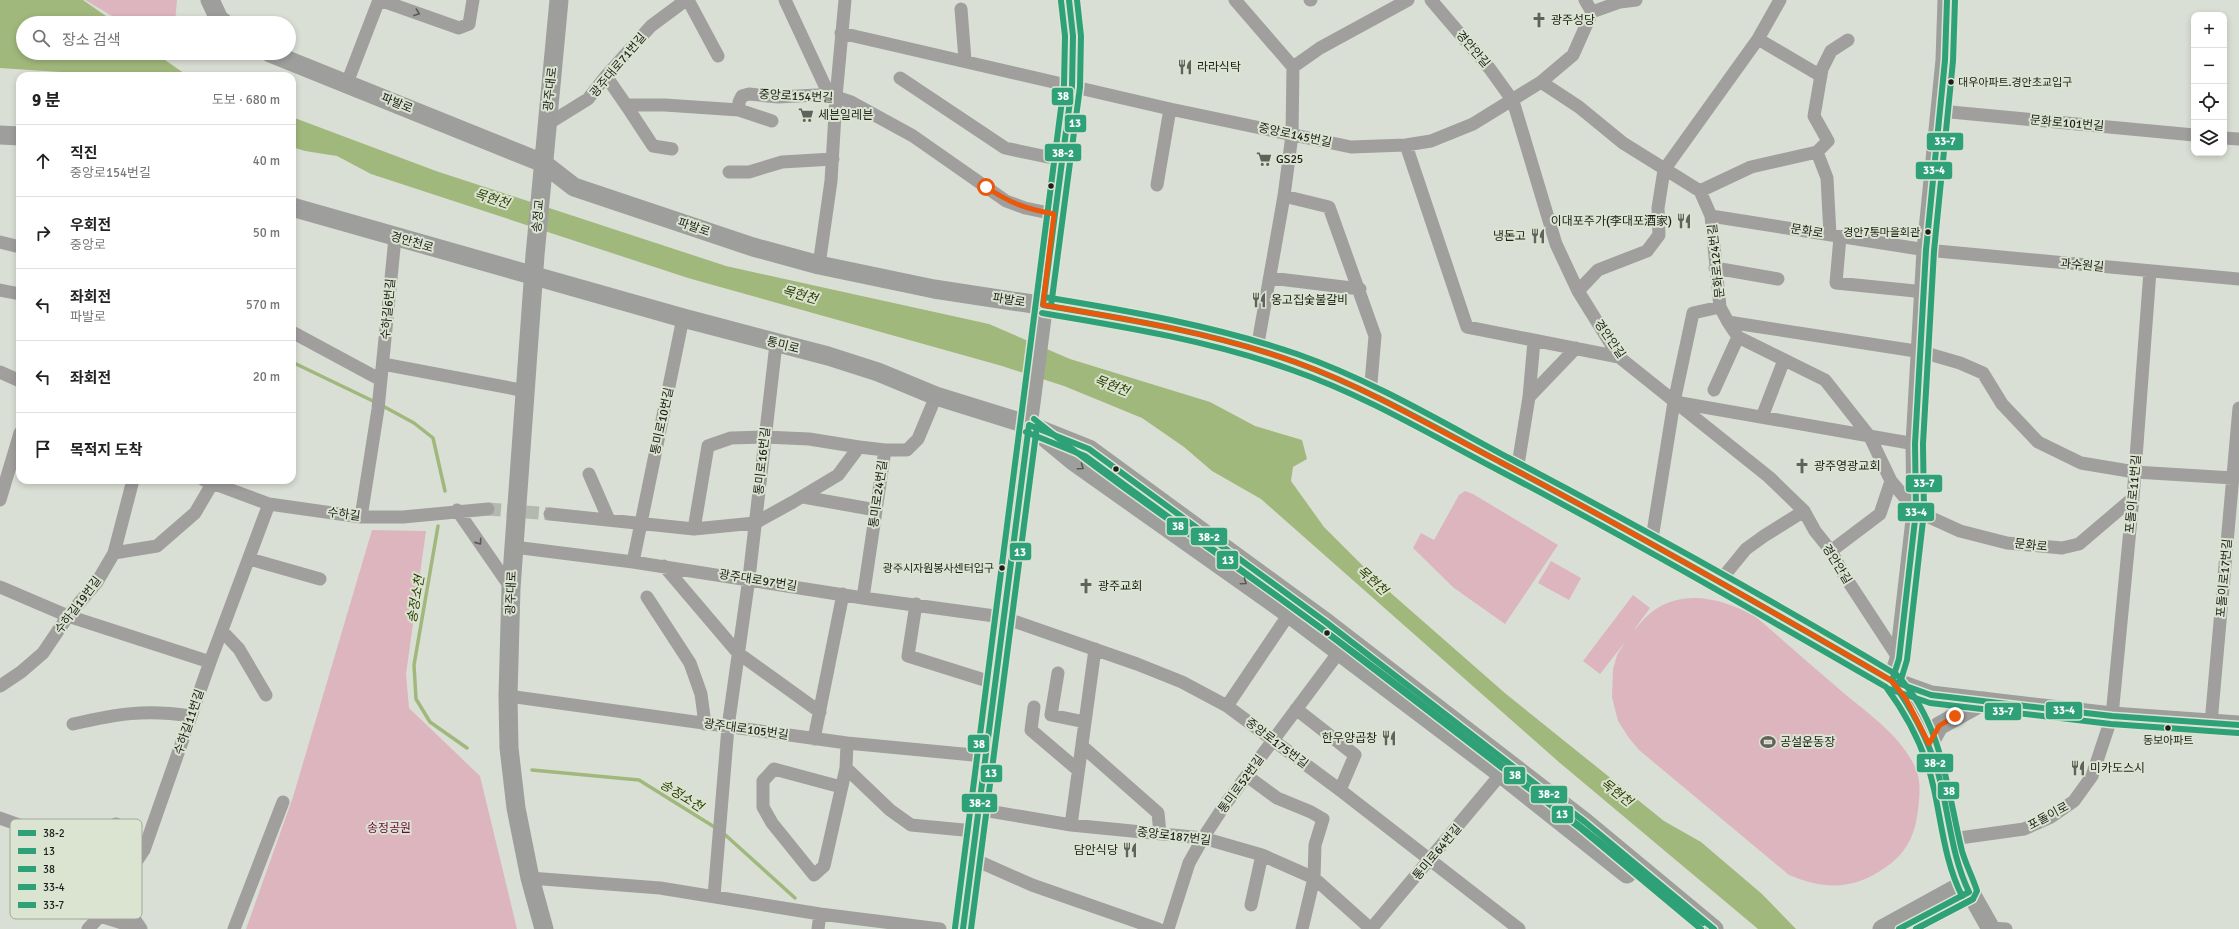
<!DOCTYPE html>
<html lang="ko">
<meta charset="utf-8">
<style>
body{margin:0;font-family:Signika,"Noto Sans KR",sans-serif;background:#f6f6f6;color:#222}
.controls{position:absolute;right:12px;top:12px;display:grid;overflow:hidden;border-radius:8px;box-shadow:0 2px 6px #0003}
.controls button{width:36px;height:36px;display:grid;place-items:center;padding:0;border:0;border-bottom:1px solid #e0e0e0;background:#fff;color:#222;font:20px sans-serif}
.stop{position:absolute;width:12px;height:12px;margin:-9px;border:3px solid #ea580c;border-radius:50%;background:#fff}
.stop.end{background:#ea580c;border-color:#fff;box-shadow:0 1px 4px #0008}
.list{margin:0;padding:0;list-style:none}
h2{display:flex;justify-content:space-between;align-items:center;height:52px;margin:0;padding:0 16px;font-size:17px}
h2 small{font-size:13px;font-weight:400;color:#767676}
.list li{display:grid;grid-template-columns:26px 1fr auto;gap:12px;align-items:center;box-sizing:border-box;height:72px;padding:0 16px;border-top:1px solid #e0e0e0}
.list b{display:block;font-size:15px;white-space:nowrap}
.list p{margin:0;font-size:13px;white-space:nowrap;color:#767676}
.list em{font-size:13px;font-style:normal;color:#767676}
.icon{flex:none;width:22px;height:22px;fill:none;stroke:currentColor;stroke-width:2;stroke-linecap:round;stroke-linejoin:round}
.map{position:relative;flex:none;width:2239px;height:929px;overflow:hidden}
.search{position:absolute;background:#fff;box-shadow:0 2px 6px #0003;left:16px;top:16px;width:280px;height:44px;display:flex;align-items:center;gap:10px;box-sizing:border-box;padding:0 14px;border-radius:22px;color:#767676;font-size:15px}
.panel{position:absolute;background:#fff;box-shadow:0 2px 6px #0003;left:16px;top:72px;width:280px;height:412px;border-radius:12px}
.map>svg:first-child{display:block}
.green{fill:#ddb5bf}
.water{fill:#a1b87c}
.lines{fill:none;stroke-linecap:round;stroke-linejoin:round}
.stream{stroke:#a1b87c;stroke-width:3.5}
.street-tunnel{stroke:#b4b9b0;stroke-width:13;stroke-dasharray:13 6;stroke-linecap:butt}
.street{stroke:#a09f9e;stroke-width:13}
.secondary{stroke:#9e9e9c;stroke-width:19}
.bus-1-casing{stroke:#dbe3d1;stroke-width:9}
.bus-2-casing{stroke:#dbe3d1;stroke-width:9}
.bus-3-casing{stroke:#dbe3d1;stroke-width:9}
.bus-4-casing{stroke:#dbe3d1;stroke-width:9}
.bus-5-casing{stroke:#dbe3d1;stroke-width:9}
.bus-1{stroke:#2ea179;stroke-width:6}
.bus-2{stroke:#2ea179;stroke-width:6}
.bus-3{stroke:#2ea179;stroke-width:6}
.bus-4{stroke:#2ea179;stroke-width:6}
.bus-5{stroke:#2ea179;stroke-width:6}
.oneway{stroke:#585955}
.oneway2{stroke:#575954}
.route{stroke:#ea580c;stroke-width:5}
.bus-dot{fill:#1d201a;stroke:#dbe3d1;stroke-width:1.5}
.labels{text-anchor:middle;stroke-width:4;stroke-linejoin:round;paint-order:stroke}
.bus-label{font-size:11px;fill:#1d201a;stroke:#dbe3d1;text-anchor:end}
.poi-label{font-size:12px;fill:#1d201a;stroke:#dbe3d1;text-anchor:start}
.street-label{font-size:12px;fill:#1d201a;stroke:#dbe3d1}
.park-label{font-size:12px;fill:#750740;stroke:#dbe3d1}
.water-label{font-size:13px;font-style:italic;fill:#2b3f00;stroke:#dbe3d1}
.key{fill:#dbe3d1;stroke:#a2a89a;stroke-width:1}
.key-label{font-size:11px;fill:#1d201a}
.line-badge{stroke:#dbe3d1;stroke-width:1.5}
.badge-label{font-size:11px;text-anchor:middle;font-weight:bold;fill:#fff}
</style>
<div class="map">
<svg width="2239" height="929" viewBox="0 0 2239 929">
<rect width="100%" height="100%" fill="#dadfd5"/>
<path class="green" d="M85,0H177L175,23H124Z
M1465,491L1473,494L1558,545L1505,624L1454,588L1413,548L1421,533L1434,540L1459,495Z
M372,530L426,531L406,674L409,708L480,776L517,929H246L293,797Z
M1551,561L1581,578L1569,600L1538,583Z
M1633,595L1650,608L1633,631C1639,625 1645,617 1653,611C1685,588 1723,599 1755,616C1783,640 1811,665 1839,689C1867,713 1901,735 1916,769C1922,783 1919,803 1917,817C1914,838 1903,856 1886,867C1854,890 1825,890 1789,875L1639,750L1629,738L1618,721L1612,697L1613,669L1617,655L1625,642L1600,674L1583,661Z"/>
<path class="water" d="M0,0H83L116,23H23V53H155L188,76H73L60,72L0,68Z
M292,117L436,171L726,266L989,324L1070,359L1210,402L1255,426L1302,440L1307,459L1293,467L1291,481L1324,527L1384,587L1506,694L1664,821L1701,842L1762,894L1796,929H1758L1560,763L1261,499L1212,471L1184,447L1142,418L1064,386L1002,366L688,278L371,174L337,156L305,151L292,147Z"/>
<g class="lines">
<path class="stream" d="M292,362L375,402
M381,405L414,423L433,438L445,491
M438,526L414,665L416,699L430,722L467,748
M532,770L639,780L716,828
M722,832L795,898"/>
<path class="street-tunnel" d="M488,509L550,514"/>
<path class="street" d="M380,0L459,28L469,24L473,0
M688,0L718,56
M785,0L825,86L836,97
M1235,0L1293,67
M1310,0H1311
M1431,0L1490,69L1513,101L1556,244L1578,291L1619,357L1769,477L1804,511L1815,531L1831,551L1844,575L1899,659
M1585,0L1592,12
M961,9L965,60
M841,33L1170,109L1351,147L1406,145L1431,141L1473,124L1541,82L1573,55L1592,12L1620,2L1636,0
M1758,39L1821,76
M606,76L626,105H665L739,110V102L742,96L749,94L778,97L817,95L836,97L851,102L913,136L1006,201L1025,208L1054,214
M900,78L1005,148L1062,160
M1541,82L1579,107L1623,143L1700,191L1711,216L1720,307L1728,322L1738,337L1825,380L1870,437L1891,481L1916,511L1960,531L2007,543L2062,548L2079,544L2133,498
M347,83L379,0
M626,105L653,146L672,149
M739,110L772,121
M1940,111L2194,135
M546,125L588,99L606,76L651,26L686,0
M2224,138L2239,139
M1406,145L1467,327L1619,357
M1817,152L1828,141L1814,116L1822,69L1831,51L1848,40
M729,172H749L782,162L833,159
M1157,185L1170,109
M1700,191L1751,167L1817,152L1827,178L1830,235
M1284,196L1329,207L1375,336L1370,395
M1711,216L1926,250L2239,279
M1840,237L1836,283L1925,292
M0,242L20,247
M819,265L831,181L836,97L845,0
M1715,268L1778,279
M1270,278L1360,289
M0,290L20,294
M1578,291L1598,270L1647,251L1659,235L1658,208L1664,170L1758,39L1780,0
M1728,322L1922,352L1960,363L1983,373L2002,404L2038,442L2081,463L2135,472L2233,478
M292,332L381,380
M1257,349L1284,196L1292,135L1293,67L1320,48L1408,0
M383,364L526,391
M0,372L20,381
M1714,390L1738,337
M1529,397L1534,341
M1675,402L1915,444
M1762,417L1784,360
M1517,471L1529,397L1576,348
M589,474L609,520
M204,480L269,504L361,517H403L488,509
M803,497L876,510
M0,500L20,433
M457,510L511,588
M550,514L694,529L755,523L793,502L838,475L859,447L885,450
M361,517L378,409L395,238
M694,529L708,446L731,438L765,437L809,439L859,447
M1651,545L1674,402L1693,313L1720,307
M514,547L633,562L863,598L1002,617L1137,664L1182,682L1227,706L1340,790L1519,929
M1831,551L1880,514L1891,481
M114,553L157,546L195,513L212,484L217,480
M250,559L320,579
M633,562L683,318
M664,566L738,653L820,712
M1719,582L1746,549L1764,536L1804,511
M0,587L68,616L210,662
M647,597L690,663L701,694L705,724
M863,598L885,450H907L918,439L936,396
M916,604L908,656L994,683
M222,631L239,649L266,695
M1058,673L1051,715L1085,722
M0,686L21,672L43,653L68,616L97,582L114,553L133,480
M508,696L847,743L984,756
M1227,706L1289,614
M1034,707L1031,730L1078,770
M1296,709L1355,755L1340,790
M2211,723L2239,408
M73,724C117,714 145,709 190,716
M814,739L843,594
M1082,746L1158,813L1160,833
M846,768L890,810L911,825L974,831
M1247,776L1277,798L1311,812L1323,819L1315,845L1314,878L1302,929
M841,787L774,769L763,781V807L772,823L814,875L824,866L846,768L847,743
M977,809L1071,825L1203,838L1262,855L1314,878L1371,929
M0,818L134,866
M116,824L129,842L144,850
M1071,825L1095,649
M1952,839L2024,829L2051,817L2074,801L2092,776L2112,716L2133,498L2150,271
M971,858L1032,885L1158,929
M530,878L660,888L820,914L940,929
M116,892L141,929
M714,896L728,727L749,578L776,344
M1251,905L1262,855
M100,916L141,929
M1991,928L2006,929
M88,929L100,916L144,850L210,662L269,504
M234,929L283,802
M818,929L820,914
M1168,929L1189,863L1203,838L1224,806L1339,652
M1371,929L1501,774"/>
<path class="secondary" d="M210,0L219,19L224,23
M270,53L543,163L574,187L753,247L819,265L934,289L1118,317L1215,338L1297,363L1370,395L1517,471L1719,582L1892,681L1906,699L1929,744L1942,787L1961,876L1991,929
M0,135L20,136
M292,207L683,318L828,356L878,372L936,396L1029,425L1089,449L1327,623L1585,822L1714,929
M1044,437L1073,461L1289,614L1501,774L1627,874
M1892,681L1899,659L1916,511L1915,444L1926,250L1945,60L1947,0
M1892,681L1931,695L2112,716L2239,725
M1929,744L1939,726L1984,701
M544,929L530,878L516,808L509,748L508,696L511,588L535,255L559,0
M963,929L1072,86L1073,36L1069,0
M1882,929L1964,884"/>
<g class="bus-1-casing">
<path id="bus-1" d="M1043,305C1128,319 1214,333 1295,362C1367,388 1434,427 1502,463C1634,532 1763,606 1892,681C1915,714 1934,749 1942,789C1950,824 1953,859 1969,892
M1043,305L1072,86L1073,36L1069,0
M1029,425L1089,449L1327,623L1585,822L1714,929
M963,929L1029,425
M1899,929L1969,892"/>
</g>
<g class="bus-2-casing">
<path id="bus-2" d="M1051,306L1080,87L1081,36L1077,0
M1042,313C1126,327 1211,341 1292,370C1364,395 1431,435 1498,470C1630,539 1758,613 1886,687C1909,718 1926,752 1934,789C1942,826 1945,862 1962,896
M1026,432L1085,456L1322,629L1580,828L1701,929
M971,929L1037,426
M1916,929L1973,899"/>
</g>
<g class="bus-3-casing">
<path id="bus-3" d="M1044,297C1130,311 1215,326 1297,354C1371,380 1440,421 1509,458C1640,527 1770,599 1897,675C1943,724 1947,790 1962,851C1966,865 1973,878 1977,891L1973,899L1916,929
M1034,419C1118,487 1208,546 1296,610C1434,710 1568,817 1703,923
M955,928L1064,85L1065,36L1061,1"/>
</g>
<g class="bus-4-casing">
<path id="bus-4" d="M1892,681L1899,659L1916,511L1915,444L1926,250L1945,60L1947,0
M1892,681L1931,695L2112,716L2239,725"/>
</g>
<g class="bus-5-casing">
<path id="bus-5" d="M1900,683L1907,660L1924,512L1923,444L1934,251L1953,61L1955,0
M1889,689L1930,703L2111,724L2238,733"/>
</g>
<use href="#bus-1" class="bus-1"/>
<use href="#bus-2" class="bus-2"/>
<use href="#bus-3" class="bus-3"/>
<use href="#bus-4" class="bus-4"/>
<use href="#bus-5" class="bus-5"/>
</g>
<defs><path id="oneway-chevron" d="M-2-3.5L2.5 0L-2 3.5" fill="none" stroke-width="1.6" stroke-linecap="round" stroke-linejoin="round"/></defs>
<g class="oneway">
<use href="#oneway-chevron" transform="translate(417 13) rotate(20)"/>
<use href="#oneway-chevron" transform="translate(479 542) rotate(55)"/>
</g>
<g class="oneway2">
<use href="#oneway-chevron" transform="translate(1081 467) rotate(35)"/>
<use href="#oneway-chevron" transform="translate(1244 582) rotate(35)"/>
</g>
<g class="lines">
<path class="route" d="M986,187C1010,203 1026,209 1054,214L1043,305C1128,319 1213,333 1295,362C1361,385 1423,422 1485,454C1623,526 1758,603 1892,681L1906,699L1929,744L1939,726L1955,716"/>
</g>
<defs>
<g id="church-bare" transform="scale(1.2)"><path d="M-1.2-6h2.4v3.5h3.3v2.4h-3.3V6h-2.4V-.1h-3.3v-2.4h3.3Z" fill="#5f635b" stroke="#dbe3d1" stroke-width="2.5" paint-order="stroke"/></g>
<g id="restaurant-bare" transform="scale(1.2)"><path d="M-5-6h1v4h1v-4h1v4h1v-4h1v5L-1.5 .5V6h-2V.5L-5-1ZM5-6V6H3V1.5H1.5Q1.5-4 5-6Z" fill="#5f635b" stroke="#dbe3d1" stroke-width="2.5" paint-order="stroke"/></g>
<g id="supermarket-bare" transform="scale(1.2)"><path d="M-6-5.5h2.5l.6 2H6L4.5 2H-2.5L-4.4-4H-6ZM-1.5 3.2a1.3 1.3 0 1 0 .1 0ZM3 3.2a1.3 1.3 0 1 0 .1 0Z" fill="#5f635b" stroke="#dbe3d1" stroke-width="2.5" paint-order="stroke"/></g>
<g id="stadium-bare" transform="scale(1.2)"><path d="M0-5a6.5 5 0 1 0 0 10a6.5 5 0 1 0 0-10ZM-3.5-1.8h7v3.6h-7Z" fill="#5f635b" stroke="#dbe3d1" stroke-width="2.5" paint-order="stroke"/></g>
</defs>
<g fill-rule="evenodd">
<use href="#church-bare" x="1539" y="20"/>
<use href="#restaurant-bare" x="1185" y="67"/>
<use href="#supermarket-bare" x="806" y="115"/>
<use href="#supermarket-bare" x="1264" y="159"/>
<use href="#restaurant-bare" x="1684" y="221"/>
<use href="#restaurant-bare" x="1538" y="236"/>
<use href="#restaurant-bare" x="1259" y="300"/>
<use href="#church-bare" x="1802" y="466"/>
<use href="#church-bare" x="1086" y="586"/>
<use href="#restaurant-bare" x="1389" y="738"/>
<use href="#stadium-bare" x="1768" y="742"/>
<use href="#restaurant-bare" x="2078" y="768"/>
<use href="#restaurant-bare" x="1130" y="850"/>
</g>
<g class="bus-dot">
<circle cx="1951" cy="82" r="3.5"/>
<circle cx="1051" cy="186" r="3.5"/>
<circle cx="1928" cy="232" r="3.5"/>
<circle cx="1116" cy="469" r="3.5"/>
<circle cx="1002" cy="568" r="3.5"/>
<circle cx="1327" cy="633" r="3.5"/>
<circle cx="2168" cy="728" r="3.5"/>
</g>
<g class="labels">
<g class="bus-label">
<text x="1958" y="86" text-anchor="start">대우아파트.경안초교입구</text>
<text x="1920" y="236">경안7통마을회관</text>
<text x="994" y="572">광주시자원봉사센터입구</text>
<text x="2168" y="744" text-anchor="middle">동보아파트</text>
</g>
<g class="poi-label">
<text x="1551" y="24">광주성당</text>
<text x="1197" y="71">라라식탁</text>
<text x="818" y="119">세븐일레븐</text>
<text x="1276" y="163">GS25</text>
<text x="1672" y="225" text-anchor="end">이대포주가(李대포酒家)</text>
<text x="1526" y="240" text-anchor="end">냉돈고</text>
<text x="1271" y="304">옹고집숯불갈비</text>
<text x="1814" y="470">광주영광교회</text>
<text x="1098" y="590">광주교회</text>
<text x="1377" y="742" text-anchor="end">한우양곱창</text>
<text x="1780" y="746">공설운동장</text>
<text x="2090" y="772">미카도스시</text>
<text x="1118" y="854" text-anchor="end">담안식당</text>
</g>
<g class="street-label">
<text transform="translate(1473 49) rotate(49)" y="4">경안안길</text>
<text transform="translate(618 65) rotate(-50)" y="4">광주대로71번길</text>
<text transform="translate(550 89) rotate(-84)" y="4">광주대로</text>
<text transform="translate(796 96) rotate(3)" y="4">중앙로154번길</text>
<text transform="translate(397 103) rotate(22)" y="4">파발로</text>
<text transform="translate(2067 123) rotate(5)" y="4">문화로101번길</text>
<text transform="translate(1295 135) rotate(12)" y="4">중앙로145번길</text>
<text transform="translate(538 216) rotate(-85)" y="4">송정교</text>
<text transform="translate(694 227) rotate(19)" y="4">파발로</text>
<text transform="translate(1807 231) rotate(9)" y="4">문화로</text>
<text transform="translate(412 242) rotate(16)" y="4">경안천로</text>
<text transform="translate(1716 261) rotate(-96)" y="4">문화로124번길</text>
<text transform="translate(2082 265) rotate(5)" y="4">과수원길</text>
<text transform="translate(1009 300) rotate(9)" y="4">파발로</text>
<text transform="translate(388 309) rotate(-85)" y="4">수하길6번길</text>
<text transform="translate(1610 339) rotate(55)" y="4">경안안길</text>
<text transform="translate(783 345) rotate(14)" y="4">통미로</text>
<text transform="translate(662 421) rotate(-78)" y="4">통미로10번길</text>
<text transform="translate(762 461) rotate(-84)" y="4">통미로16번길</text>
<text transform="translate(878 494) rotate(-82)" y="4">통미로24번길</text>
<text transform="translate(2133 494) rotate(-85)" y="4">포돌이로11번길</text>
<text transform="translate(344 514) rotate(7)" y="4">수하길</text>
<text transform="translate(2031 545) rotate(6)" y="4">문화로</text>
<text transform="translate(1837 564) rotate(58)" y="4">경안안길</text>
<text transform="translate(2224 578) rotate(-85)" y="4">포돌이로17번길</text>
<text transform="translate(758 580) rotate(9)" y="4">광주대로97번길</text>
<text transform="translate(511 593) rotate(-88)" y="4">광주대로</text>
<text transform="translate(78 605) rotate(-53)" y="4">수하길19번길</text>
<text transform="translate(189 722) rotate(-71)" y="4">수하길11번길</text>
<text transform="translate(746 729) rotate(8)" y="4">광주대로105번길</text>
<text transform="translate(1277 743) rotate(37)" y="4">중앙로175번길</text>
<text transform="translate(1241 784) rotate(-54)" y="4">통미로52번길</text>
<text transform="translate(2048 816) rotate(-28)" y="4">포돌이로</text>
<text transform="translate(1174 836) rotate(7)" y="4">중앙로187번길</text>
<text transform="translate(1437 852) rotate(-50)" y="4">통미로64번길</text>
</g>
<g class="park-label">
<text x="389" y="832">송정공원</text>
</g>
<g class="water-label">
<text transform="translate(492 198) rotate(18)" y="5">목현천</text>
<text transform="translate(800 294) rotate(15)" y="5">목현천</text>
<text transform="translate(1112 385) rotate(21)" y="5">목현천</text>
<text transform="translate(1373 580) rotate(42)" y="5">목현천</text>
<text transform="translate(415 599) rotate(-80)" y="5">송정소천</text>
<text transform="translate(1617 792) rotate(38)" y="5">목현천</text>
<text transform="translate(682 795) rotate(32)" y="5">송정소천</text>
</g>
</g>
<rect x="10" y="819" width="132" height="100" rx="6" class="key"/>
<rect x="18" y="830" width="18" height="6" fill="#2ea179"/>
<rect x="18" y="848" width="18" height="6" fill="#2ea179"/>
<rect x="18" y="866" width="18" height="6" fill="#2ea179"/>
<rect x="18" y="884" width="18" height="6" fill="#2ea179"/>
<rect x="18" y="902" width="18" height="6" fill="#2ea179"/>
<g class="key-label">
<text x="43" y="837">38-2</text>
<text x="43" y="855">13</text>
<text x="43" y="873">38</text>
<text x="43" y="891">33-4</text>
<text x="43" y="909">33-7</text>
</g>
<g class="line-badge">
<rect x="1051" y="87" width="23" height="19" rx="4" fill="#2ea179"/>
<rect x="1064" y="114" width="23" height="19" rx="4" fill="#2ea179"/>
<rect x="1926" y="132" width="38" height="19" rx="4" fill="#2ea179"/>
<rect x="1044" y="143" width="38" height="19" rx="4" fill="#2ea179"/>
<rect x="1915" y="161" width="38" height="19" rx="4" fill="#2ea179"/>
<rect x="1905" y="474" width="38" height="19" rx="4" fill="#2ea179"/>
<rect x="1897" y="502" width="38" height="20" rx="4" fill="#2ea179"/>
<rect x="1166" y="517" width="23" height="19" rx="4" fill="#2ea179"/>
<rect x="1190" y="527" width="38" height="19" rx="4" fill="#2ea179"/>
<rect x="1009" y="542" width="23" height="19" rx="4" fill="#2ea179"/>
<rect x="1216" y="550" width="23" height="20" rx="4" fill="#2ea179"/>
<rect x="2045" y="701" width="38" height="19" rx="4" fill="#2ea179"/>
<rect x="1984" y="702" width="38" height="19" rx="4" fill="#2ea179"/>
<rect x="967" y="734" width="23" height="19" rx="4" fill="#2ea179"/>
<rect x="1916" y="753" width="38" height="20" rx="4" fill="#2ea179"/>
<rect x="980" y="764" width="23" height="19" rx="4" fill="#2ea179"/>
<rect x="1503" y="766" width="23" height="19" rx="4" fill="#2ea179"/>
<rect x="1937" y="781" width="23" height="19" rx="4" fill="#2ea179"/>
<rect x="1530" y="785" width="38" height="19" rx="4" fill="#2ea179"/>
<rect x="961" y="793" width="37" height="20" rx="4" fill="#2ea179"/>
<rect x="1551" y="805" width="23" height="19" rx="4" fill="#2ea179"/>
</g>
<g class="badge-label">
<text x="1063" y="100">38</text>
<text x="1075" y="127">13</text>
<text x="1945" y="145">33-7</text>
<text x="1063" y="157">38-2</text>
<text x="1934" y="174">33-4</text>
<text x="1924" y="487">33-7</text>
<text x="1916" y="516">33-4</text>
<text x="1178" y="530">38</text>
<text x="1209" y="541">38-2</text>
<text x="1020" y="556">13</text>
<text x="1228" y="564">13</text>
<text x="2064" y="714">33-4</text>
<text x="2003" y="715">33-7</text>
<text x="979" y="748">38</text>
<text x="1935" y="767">38-2</text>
<text x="991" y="777">13</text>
<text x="1515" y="779">38</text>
<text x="1949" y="795">38</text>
<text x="1549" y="798">38-2</text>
<text x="980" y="807">38-2</text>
<text x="1562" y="818">13</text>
</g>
</svg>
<div class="controls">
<button>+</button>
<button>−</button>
<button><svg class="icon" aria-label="locate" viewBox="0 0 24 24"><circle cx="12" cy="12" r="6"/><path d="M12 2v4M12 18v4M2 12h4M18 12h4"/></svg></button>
<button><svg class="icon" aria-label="layers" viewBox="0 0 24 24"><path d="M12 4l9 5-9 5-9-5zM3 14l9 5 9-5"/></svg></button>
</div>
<div class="stop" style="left:986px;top:187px"></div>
<div class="stop end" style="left:1955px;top:716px"></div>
<div class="search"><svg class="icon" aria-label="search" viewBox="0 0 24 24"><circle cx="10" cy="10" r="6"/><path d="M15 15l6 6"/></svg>장소 검색</div>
<section class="panel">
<h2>9 분<small>도보 · 680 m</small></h2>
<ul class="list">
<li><svg class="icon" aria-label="ahead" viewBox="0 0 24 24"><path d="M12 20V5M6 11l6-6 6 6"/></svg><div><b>직진</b><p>중앙로154번길</p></div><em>40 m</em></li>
<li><svg class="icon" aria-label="right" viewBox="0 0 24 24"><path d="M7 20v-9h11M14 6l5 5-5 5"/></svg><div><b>우회전</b><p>중앙로</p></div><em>50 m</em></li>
<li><svg class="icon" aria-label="left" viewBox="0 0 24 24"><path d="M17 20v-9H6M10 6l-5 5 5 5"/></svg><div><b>좌회전</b><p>파발로</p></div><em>570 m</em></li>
<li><svg class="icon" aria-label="left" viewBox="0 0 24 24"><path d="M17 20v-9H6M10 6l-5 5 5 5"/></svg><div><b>좌회전</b></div><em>20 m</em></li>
<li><svg class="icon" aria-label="arrive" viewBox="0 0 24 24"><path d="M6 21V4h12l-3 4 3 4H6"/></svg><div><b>목적지 도착</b></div></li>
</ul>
</section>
</div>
